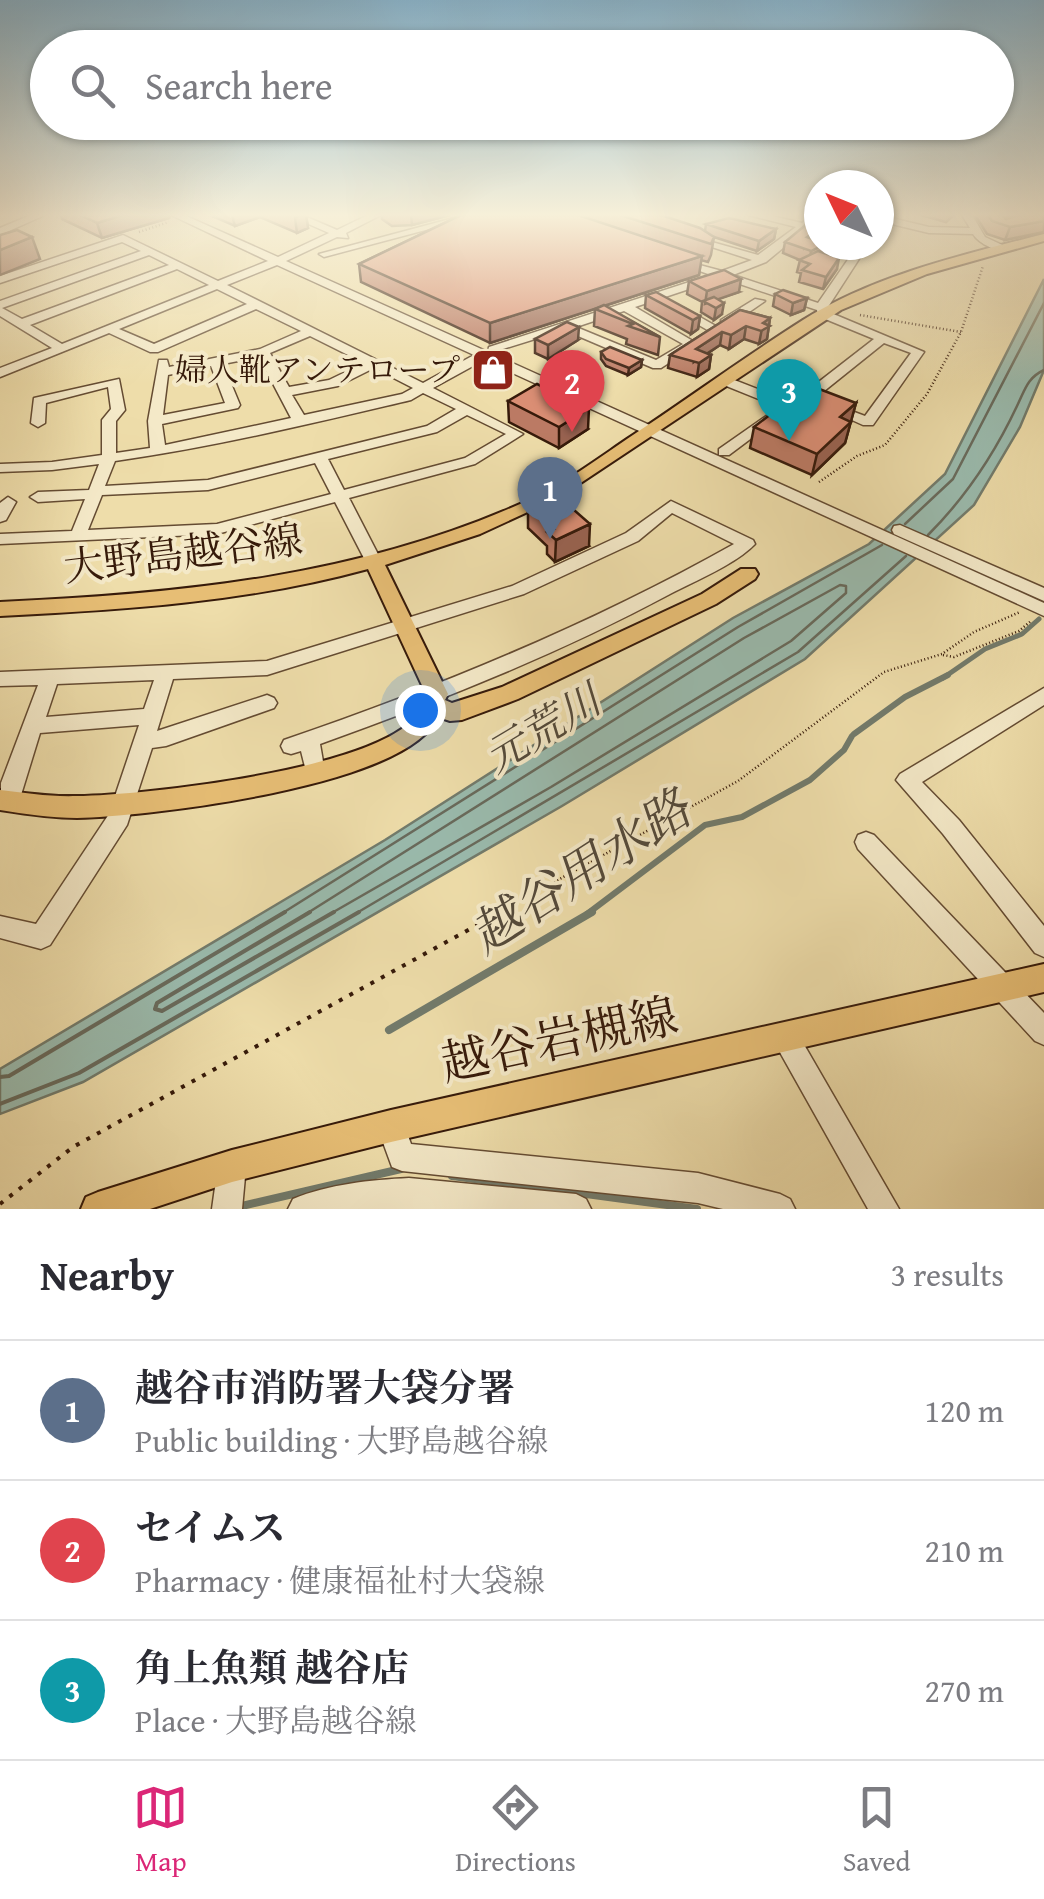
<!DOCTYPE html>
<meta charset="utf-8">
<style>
body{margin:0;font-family:"Gentium Book Plus","Noto Serif JP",serif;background:#f2f2f3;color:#2b2b33}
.compass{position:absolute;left:804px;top:170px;width:90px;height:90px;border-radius:50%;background:#fff;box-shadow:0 2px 8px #0004;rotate:313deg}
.you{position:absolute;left:420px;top:710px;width:35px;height:35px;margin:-25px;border:8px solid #fff;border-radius:50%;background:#1a73e8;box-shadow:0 0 0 15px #1a73e833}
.badge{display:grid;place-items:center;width:65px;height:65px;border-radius:50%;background:#db2777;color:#fff;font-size:32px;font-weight:700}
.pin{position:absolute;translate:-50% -82px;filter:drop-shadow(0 2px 5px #0008)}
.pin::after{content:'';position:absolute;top:52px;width:35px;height:30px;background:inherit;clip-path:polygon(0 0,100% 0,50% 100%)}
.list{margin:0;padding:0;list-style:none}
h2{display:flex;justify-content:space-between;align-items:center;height:130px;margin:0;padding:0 40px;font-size:42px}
h2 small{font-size:32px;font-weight:400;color:#7c7c81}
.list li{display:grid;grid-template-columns:65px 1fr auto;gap:30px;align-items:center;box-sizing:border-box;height:140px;padding:0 40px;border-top:2px solid #e1e1e2}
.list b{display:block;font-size:38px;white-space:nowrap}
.list p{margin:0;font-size:32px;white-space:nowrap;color:#7c7c81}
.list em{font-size:32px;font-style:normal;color:#7c7c81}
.icon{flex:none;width:55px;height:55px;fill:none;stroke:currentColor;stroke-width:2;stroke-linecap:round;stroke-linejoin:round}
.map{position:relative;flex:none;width:1044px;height:1209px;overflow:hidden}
.search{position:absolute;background:#fff;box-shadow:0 2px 8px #0004;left:30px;right:30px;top:30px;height:110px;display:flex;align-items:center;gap:25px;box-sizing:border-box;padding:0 35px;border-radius:55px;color:#7c7c81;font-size:38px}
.sheet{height:550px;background:#fff}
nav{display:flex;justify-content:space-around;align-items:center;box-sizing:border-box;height:140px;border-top:2px solid #e1e1e2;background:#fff;font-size:28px;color:#7c7c81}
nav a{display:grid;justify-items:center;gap:5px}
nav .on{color:#db2777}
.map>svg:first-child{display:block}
.water{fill:#9abbae;stroke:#727b6c;stroke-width:2.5}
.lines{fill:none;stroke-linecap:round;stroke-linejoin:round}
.shore-far1{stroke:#686a5c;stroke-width:2.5}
.shore{stroke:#686a5c;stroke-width:4}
.stream-far2{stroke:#727b6c;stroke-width:5}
.stream-far1{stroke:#727b6c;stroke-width:6}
.stream{stroke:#727b6c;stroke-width:8}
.minor-casing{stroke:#644b32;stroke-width:3}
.major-casing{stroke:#361a0a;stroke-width:4}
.path-far1{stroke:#361a0a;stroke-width:2.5;stroke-dasharray:1 2.5;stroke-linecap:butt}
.path{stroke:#361a0a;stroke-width:4;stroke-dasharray:4 8;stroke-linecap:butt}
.minor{fill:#f4e9c8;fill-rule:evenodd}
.major{fill:#e7be75;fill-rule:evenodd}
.wall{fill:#bb7a64;stroke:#361a0a;stroke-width:2.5}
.shaded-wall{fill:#996351;stroke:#361a0a;stroke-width:2.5}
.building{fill:#da8e74;stroke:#361a0a;stroke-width:2.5}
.labels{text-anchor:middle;stroke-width:8;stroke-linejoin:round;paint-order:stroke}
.far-poi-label{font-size:32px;fill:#361a0a;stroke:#f4e9c8;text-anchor:end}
.street-label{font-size:40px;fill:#361a0a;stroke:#f4e9c8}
.water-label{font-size:42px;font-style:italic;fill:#544a3b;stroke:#f4e9c8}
.near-street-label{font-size:48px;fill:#361a0a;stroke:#f4e9c8}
.near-water-label{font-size:50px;font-style:italic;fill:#544a3b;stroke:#f4e9c8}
</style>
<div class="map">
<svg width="1044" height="1209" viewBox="0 0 1044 1209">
<rect width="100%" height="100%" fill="#eda"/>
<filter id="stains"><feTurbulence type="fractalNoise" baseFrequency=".002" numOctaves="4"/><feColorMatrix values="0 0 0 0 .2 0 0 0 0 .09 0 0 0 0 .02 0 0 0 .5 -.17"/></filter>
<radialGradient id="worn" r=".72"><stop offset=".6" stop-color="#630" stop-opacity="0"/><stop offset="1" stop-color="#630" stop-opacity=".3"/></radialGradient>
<path class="water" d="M1044,279V370L1020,427L974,505L805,659L562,806L83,1082L0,1114V1069L385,840L733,618L869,544L945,474Z"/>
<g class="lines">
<path class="shore-far1" d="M905,524L953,479L1044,303
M928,535C966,497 994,455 1017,406C1025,390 1027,378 1044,370
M281,914L738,627L882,545
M306,914L744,638L840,585L846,586V593L791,641L551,787L330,914
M355,914L798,652L906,556"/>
<path class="shore" d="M310,912L157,1003L155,1009L162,1011L334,912
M0,1077L9,1076L285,912
M0,1104L79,1073L359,912"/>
<path class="stream-far2" d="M943,678L985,649L1022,634L1039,619"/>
<path class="stream-far1" d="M854,734L905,697L948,675
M587,914L705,825L742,817L810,780L844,750L852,736"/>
<path class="stream" d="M389,1030L592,912
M452,1176L697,1209
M229,1209L401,1169"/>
<g class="minor-casing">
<path id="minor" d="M31,215H45L0,235V228Z
M171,215H184L278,257L329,233L288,215H302L337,230L368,215H381L346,233L348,238L337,237L286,261L488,352L489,347L711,275L677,263V259L722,271L752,260L687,239V235L758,255L796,227L748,215H768L802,223L813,215H819L813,229H806L766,262L733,275L818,303L858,245H868L828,307L833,311L831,313L924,352L873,425H863L823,407L830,403L865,416L911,353L884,343L808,404H798V398L874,339L818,316L817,310L722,278L635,307L698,344L661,368H653L564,330L490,353L1044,603V616L484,360L433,388L523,434L475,464L349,498L382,562L380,566H368L335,502L217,534L0,544V534L72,531L85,499L38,502L30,497L38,492L89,490L99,464L52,470L0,472V464L52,462L102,455V420L111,409L108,387L46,403L45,423L38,427L31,423L34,398L119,379L125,410L116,421V453L150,448L148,421L159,360H167L169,367L260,349L301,331L256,309L158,352H150L109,333L0,377V368L52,348L0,316V301L141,251L122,242L0,283V276L123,235L218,281L268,261ZM149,255L169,265L22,319L2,308ZM277,265L474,355L423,383L227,285ZM177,269L209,285L62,344L30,325ZM217,289L247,304L154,344L119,329ZM624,311L683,344L656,360L576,327ZM310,336L364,363L329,380L289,387L270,353ZM259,357L291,418L165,445L162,424L238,408L240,405L223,364ZM211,366L225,403L163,415L168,375ZM374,368L413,388L402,394L304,415L292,395L338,386ZM423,393L456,409L427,426L208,480L105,486L115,461C215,447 313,423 411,400ZM467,415L506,434L465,458L344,490L328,459L437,432ZM315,463L331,494L217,524L88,530L102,495L208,490Z
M465,215H482L324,257L319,254Z
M879,215L929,227L970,228L962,215H972L985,237L1011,249C1001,255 979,244 973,234L929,233L879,221Z
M755,299L765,301L729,326H721V320Z
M676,308H684L721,329L711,332L676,312Z
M724,376L791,402L793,405L791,408H781L719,383L718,380Z
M772,412L777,413V419L729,455H719V449Z
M8,497L16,502L6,520L0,522V503Z
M671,501L753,540L755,544C736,564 695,581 670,594C558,654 440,701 320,744L325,773L322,779L315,782L308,779L301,751L291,754L284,752L281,746L284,740C439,687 590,625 734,544L672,513L638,541L524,594L267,675L173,679L157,731L267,695L274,698L277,703L274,708L166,746L152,748L127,825L50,945L41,949L0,938V916L36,924L109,814L139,725L40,733L17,808L9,811L1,808V783L38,685L0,686V672L267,661L512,586L626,533ZM154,680L144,709L46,717L57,684Z
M900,525L1044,588V601L894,534L892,530L894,526Z
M1044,688V705L922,782L959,820L1044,926V957L1035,953L943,834L896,780L900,774Z
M866,832L874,835L1044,1013V1045L1035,1041L858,849L855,842L858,835Z
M786,1025L795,1029L899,1209H868L777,1047L773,1038L777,1029Z
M391,1112L401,1116L411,1144L698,1173L780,1194L790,1199L795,1209H723L698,1203L402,1171L392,1167L377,1126L381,1116Z
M232,1152L242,1156L246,1166L242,1209H212L218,1166L222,1156Z
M409,1178L576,1194L586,1199L591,1209H288L293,1199C329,1184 370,1180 409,1178Z"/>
</g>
<g class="major-casing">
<path id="major" d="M1044,234V241L927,274L841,310L558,498L480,534L385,565L448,694L445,700L452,703L502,687L702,594L741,569H755L758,574L755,579L716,604L518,699L462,720L450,721L438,717C407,787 149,816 77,818C51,818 25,814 0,810V790C25,793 51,797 77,796C145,795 376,770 417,715C421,710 423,700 426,694L368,569C248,602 124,610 0,616V602C182,594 364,576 531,499C565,483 596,460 627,439C686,400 743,358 803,320C875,275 962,255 1044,234Z
M1044,964V992L391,1142L232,1182L150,1209H81L86,1197L98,1192L232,1150L391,1110Z"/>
</g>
<path class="path-far1" d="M139,232L169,222
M860,315L961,332
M819,482L857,456L885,445L927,394L961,332L983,266
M943,655L954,657L1019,631L1031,621
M496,914L738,781L884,672L942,654L974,632L1020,612"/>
<path class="path" d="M0,1204L73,1147L501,912"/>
<use href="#minor" class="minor"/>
<use href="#major" class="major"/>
</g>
<path class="wall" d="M61,215H170L169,218L102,238L62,219Z
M210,215H306L308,228L297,233L260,217L235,226Z
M382,215H450L412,225L392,226L382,219Z
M461,215H661L705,231L706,224L776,229L774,239L757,251L714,237L711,255L708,262L701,260L699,275L604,306L660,337L658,355L626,344L627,339L594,326L595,309L600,307L490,343L361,282L359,264Z
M921,215H954L946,222Z
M975,215H1002L1006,219L1009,218L1007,215H1044V232L1005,240L987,234Z
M819,227V236L816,240L819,245H826L824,253L837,269L823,289L799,282L801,273L797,272L800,260L783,253L785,242Z
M689,281L739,292L717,299L722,314L714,320L701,312L702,302L687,294Z
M775,294L807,298L804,310L791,315L773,306Z
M646,295L700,316L698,329L691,334L645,308Z
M740,310L770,318L767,339L759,344L744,339L729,349L720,345L707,354L711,355L709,369L697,377L668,368L670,355Z
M535,339L578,340L548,359L535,353Z
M601,352L642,360L641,367L628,375L606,366L601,359Z
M508,401L588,429L559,448L509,422Z
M856,403L845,443L812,475L750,448L754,427Z
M528,506L589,546L555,562L547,554V546L528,528Z"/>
<path class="shaded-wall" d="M123,215H170L169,218L102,238L97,223Z
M232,215H260V217L235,226Z
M300,215H306L308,228L297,233L295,218Z
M411,215H450L412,225Z
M1044,221V232L1005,240L1010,227Z
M776,229L774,239L757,251L759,241Z
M819,229V238L805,248L807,237Z
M32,237L40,259L0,275V250Z
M823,245H826L824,254L809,263L811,251Z
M702,256L699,275L490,343V323Z
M839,258L837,269L823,289L826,277Z
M741,279L739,292L705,304L707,291Z
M807,298L804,310L791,315L793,303Z
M724,303L722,314L714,320L716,308Z
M700,316L698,329L691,334L693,320Z
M770,318L767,339L759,344L763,323Z
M746,326L744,339L729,349L731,335Z
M579,327L578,340L548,359V345Z
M722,332L720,345L694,362L696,349Z
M711,355L709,369L697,377L699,363Z
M642,360L641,367L628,375L629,368Z
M856,403L845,443L812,475L817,454L840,417Z
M589,408L588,429L559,448V427Z
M590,524L589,546L555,562L556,540Z"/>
<path class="building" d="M80,215H123L97,223Z
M461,215H578L702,256L490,323L359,264Z
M620,215H661L700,228L714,237L711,244Z
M988,215H1002L1006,219L1019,215H1044V221L1010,227L992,221Z
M729,218L776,229L759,241L706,224Z
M808,223L819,227V229L807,237L819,241V245H823L811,251L785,242Z
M17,230L32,237L0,250V235Z
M818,251L839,258L826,277L802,270L810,264L799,260Z
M724,270L741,279L707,291L689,281Z
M783,290L807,298L793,303L775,294Z
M656,292L700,316L693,320L646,295Z
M714,297L724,303L716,308L703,301Z
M604,305L660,337L628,326L633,324L595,309Z
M740,310L770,318L763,323L770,326L761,331L746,326L731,335L722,332L696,349L711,355L699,363L670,355Z
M567,322L579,327L548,345L535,339Z
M610,347L642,360L629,368L606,359L601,352Z
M537,384L589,408L559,427L508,401Z
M814,387L856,403L840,417L851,422L817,454L754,427L802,390Z
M558,496L590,524L556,540L547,532L554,529L528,506Z"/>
<linearGradient id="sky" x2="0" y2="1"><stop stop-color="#89b7d1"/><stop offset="0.56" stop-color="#f7f0d9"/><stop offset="1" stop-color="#f7f0d9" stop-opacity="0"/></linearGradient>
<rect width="1044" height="384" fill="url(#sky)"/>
<defs>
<g id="shop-square" transform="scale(2.25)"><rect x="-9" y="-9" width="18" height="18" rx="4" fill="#8f2418" stroke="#f4e9c8"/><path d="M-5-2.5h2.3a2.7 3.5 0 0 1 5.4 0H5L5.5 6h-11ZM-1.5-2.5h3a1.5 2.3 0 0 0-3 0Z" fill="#fff"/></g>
</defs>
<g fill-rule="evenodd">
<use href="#shop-square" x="493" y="370"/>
</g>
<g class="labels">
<g class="far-poi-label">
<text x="460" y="381">婦人靴アンテロープ</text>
</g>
<g class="street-label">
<text transform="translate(183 553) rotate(-7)" y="14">大野島越谷線</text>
</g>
<g class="water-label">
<text transform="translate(542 728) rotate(-31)" y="15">元荒川</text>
</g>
<g class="near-street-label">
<text transform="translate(559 1039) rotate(-12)" y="17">越谷岩槻線</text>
</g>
<g class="near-water-label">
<text transform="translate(580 871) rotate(-33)" y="18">越谷用水路</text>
</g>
</g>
<rect width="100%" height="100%" filter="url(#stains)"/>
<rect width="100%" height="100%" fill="url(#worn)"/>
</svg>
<svg class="compass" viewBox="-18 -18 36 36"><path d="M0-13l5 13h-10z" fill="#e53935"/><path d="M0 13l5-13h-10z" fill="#7c7c81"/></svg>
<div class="you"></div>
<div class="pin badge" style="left:550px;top:539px;background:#5c6f8a">1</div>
<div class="pin badge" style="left:572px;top:432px;background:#e0444e">2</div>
<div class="pin badge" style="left:789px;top:441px;background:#0f9aa8">3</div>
<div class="search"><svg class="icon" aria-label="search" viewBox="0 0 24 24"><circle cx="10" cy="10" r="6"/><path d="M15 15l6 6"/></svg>Search here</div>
</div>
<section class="sheet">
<h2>Nearby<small>3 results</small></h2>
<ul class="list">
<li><span class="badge" style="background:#5c6f8a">1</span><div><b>越谷市消防署大袋分署</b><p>Public building · 大野島越谷線</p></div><em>120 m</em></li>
<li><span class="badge" style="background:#e0444e">2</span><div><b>セイムス</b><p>Pharmacy · 健康福祉村大袋線</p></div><em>210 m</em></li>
<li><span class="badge" style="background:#0f9aa8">3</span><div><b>角上魚類 越谷店</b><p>Place · 大野島越谷線</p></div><em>270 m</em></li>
</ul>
</section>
<nav>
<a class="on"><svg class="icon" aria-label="map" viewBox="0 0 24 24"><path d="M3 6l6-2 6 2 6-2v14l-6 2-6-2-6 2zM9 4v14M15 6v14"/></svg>Map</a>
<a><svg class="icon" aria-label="directions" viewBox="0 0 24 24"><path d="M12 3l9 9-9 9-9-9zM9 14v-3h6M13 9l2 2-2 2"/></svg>Directions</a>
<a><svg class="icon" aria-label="saved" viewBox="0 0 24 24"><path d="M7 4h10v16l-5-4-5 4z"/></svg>Saved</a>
</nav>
